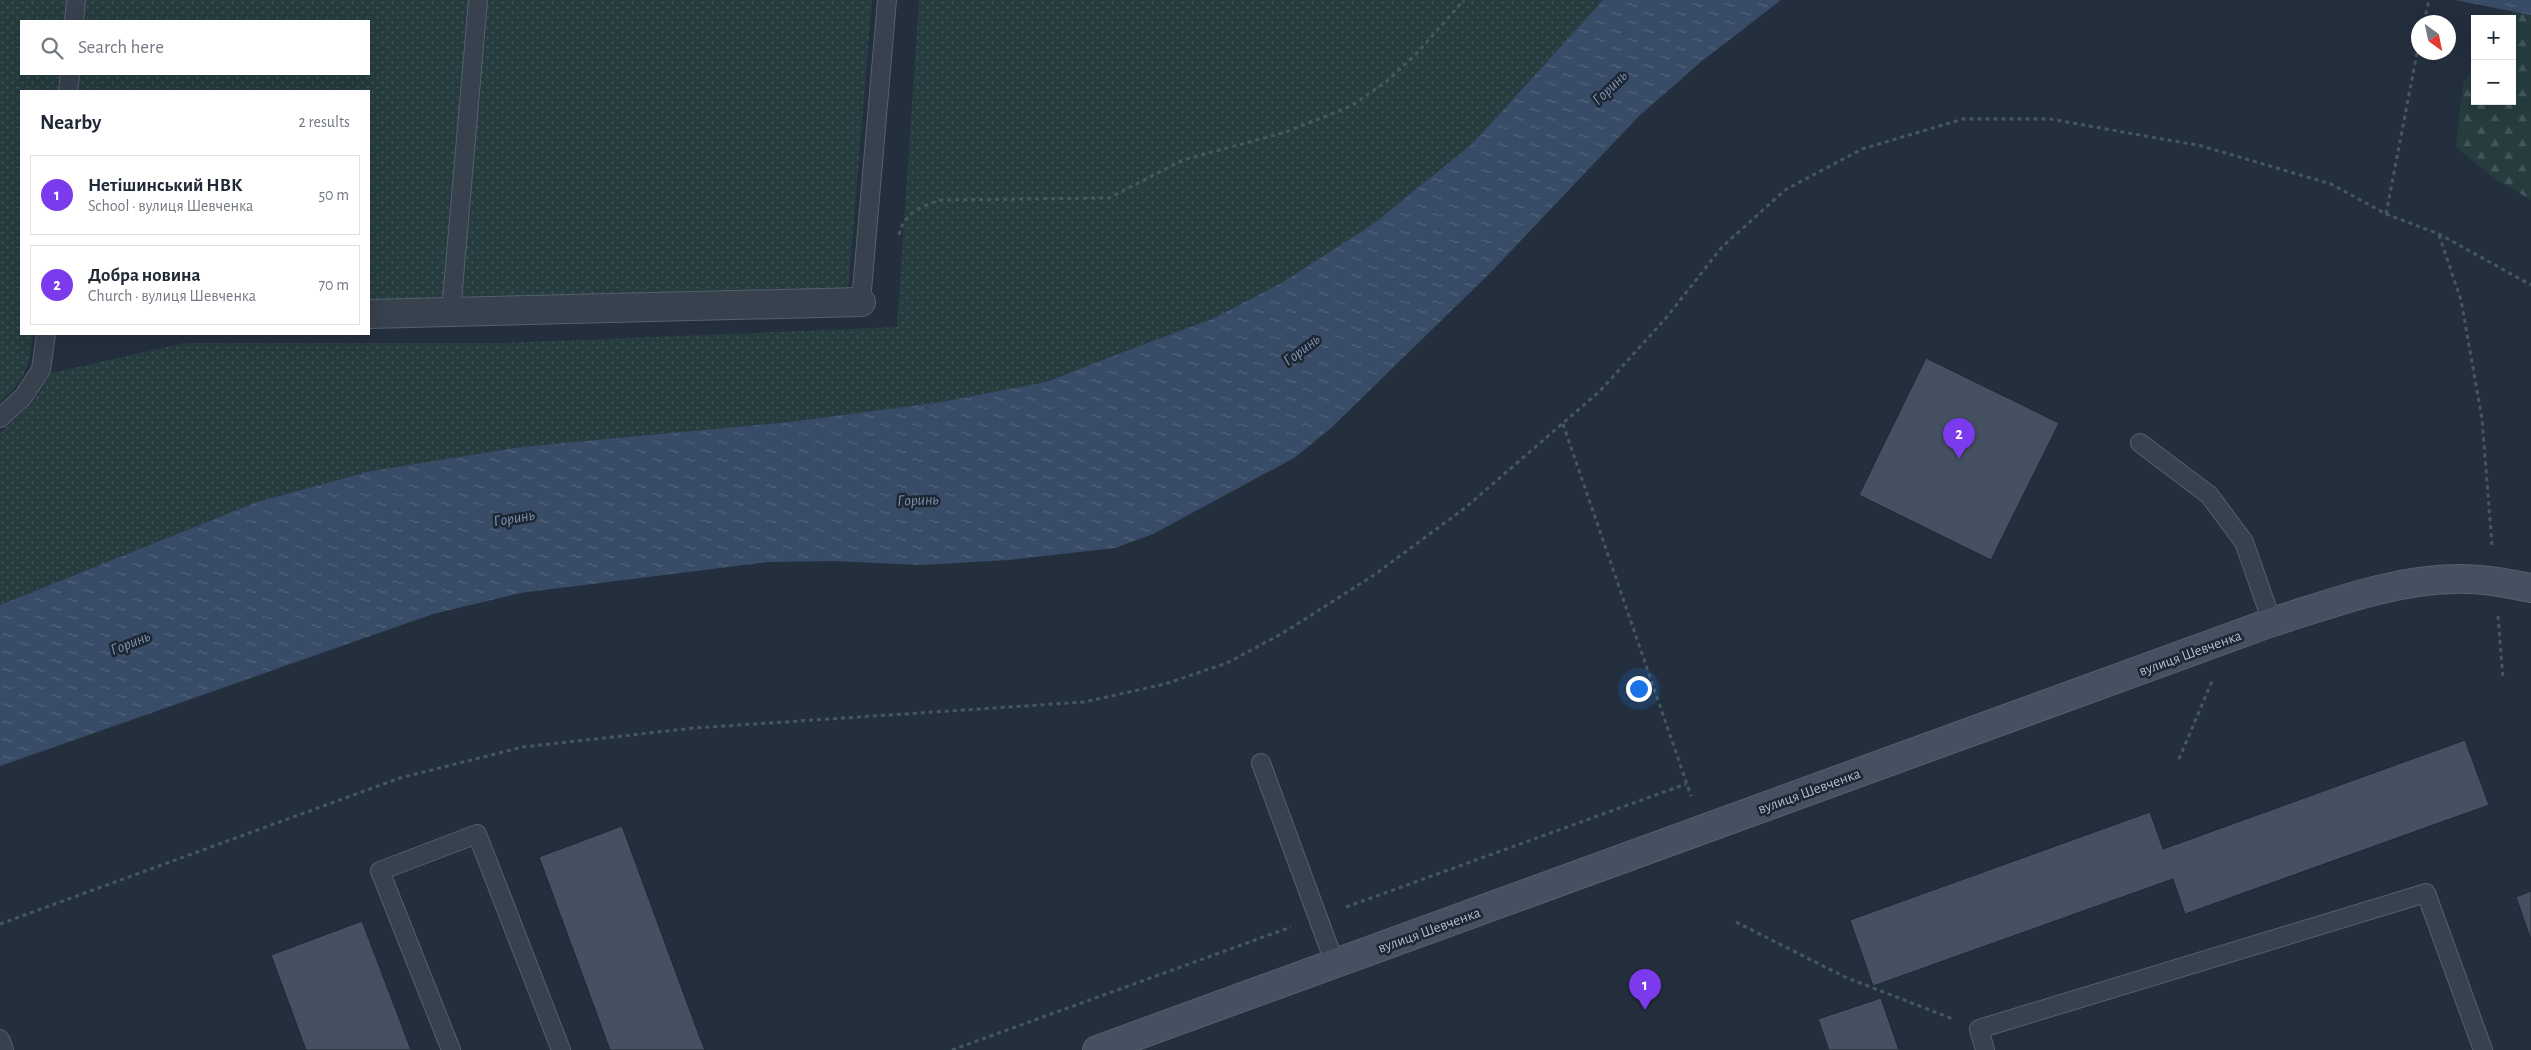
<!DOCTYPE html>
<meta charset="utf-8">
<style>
body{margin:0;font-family:"Alegreya Sans",sans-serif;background:#f6f6f7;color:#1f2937}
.controls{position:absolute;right:15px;top:15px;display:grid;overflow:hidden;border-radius:0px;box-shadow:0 5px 20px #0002}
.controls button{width:45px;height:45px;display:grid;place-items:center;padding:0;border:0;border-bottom:1px solid #e0e1e3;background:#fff;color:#1f2937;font:25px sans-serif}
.compass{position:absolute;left:2411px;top:15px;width:45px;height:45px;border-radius:50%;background:#fff;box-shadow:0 5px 20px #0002;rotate:147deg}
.you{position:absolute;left:1638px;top:688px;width:18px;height:18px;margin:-12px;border:4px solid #fff;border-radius:50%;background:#1a73e8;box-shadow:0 0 0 8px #1a73e833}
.badge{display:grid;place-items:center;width:32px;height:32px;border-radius:50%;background:#7c3aed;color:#fff;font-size:16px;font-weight:700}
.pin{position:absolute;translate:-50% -41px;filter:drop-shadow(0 1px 2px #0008)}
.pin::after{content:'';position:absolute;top:26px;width:18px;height:15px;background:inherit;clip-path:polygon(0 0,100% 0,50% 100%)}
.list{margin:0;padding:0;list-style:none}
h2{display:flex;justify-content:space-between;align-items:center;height:65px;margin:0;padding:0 20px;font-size:21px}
h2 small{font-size:16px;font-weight:400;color:#747a83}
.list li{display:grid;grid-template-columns:32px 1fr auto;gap:15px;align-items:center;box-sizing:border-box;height:80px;margin:0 10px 10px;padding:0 10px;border:1px solid #e0e1e3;border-radius:0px}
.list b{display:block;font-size:19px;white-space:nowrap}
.list p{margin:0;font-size:16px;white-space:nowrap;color:#747a83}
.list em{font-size:16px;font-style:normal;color:#747a83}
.icon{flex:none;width:28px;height:28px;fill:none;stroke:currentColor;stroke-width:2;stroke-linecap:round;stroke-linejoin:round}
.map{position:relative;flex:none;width:2531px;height:1050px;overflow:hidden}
.search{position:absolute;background:#fff;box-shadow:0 5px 20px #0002;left:20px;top:20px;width:350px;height:55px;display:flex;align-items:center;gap:12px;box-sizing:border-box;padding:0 18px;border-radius:0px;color:#747a83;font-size:19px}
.panel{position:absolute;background:#fff;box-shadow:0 5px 20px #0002;left:20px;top:90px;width:350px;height:245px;border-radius:0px}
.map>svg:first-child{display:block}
.grass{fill:url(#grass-dots);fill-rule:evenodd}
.forest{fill:url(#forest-firs)}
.water{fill:url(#water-ripples)}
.building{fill:#455162;stroke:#1f2835}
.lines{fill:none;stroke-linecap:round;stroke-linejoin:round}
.lane-casing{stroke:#565f6c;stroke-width:20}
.street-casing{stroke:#565f6c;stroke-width:30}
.secondary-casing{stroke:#565f6c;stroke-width:30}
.path{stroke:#44595c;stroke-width:3;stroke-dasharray:4 4;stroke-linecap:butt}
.lane{stroke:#38414e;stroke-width:18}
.street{stroke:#38414e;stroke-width:28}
.secondary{stroke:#465061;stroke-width:28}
.labels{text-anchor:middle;stroke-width:5;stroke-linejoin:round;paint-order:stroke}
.street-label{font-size:15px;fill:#b4bcc9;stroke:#1d2633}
.water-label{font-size:16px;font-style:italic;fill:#7c92b1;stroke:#1d2633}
</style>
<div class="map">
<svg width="2531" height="1050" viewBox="0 0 2531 1050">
<defs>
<pattern id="grass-dots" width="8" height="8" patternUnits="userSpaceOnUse" patternTransform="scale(1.25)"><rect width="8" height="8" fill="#263c3f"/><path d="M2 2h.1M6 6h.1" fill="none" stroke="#435659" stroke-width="1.8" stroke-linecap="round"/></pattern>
<pattern id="forest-firs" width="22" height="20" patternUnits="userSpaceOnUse" patternTransform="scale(1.25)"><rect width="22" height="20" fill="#263c3f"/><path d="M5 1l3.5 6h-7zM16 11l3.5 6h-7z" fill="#435659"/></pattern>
<pattern id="water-ripples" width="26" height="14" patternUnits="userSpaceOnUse" patternTransform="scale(1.25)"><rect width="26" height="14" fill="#394c67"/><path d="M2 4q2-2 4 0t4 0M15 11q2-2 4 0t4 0" fill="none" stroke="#53647b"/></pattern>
</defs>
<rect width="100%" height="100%" fill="#242f3e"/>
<path class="grass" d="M0,0H872L848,292L369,300V91H21V334H33C29,365 26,381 0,402ZM21,21H369V74H21Z
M919,0H1603L1473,143L1373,224L1283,282L1212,319L1139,346L1046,382L941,402L789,422L521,447L371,471L257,502L0,605V433L32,404L52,373L184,343H504L897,327Z"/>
<path class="forest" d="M2514,10L2531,15V200L2494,178L2456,147L2463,83L2475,66V101H2512V19H2508Z"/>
<path class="water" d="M1603,0H1781L1702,61L1639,116L1492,271L1331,428L1294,458L1153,534L1115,548L1008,560L921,565L834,561L768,562L520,593L433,614L0,766V605L257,502L371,471L521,447L789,422L941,402L1046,382L1139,346L1212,319L1283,282L1373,224L1473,143Z
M2455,0H2531V15Z"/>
<path class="building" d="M1926,358L2059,423L1991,560L1859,495Z
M2465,740L2489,805L2185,914L2173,879L1873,986L1850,920L2150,812L2163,849Z
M622,826L700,1038L705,1050H610L539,857Z
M2531,891V940L2516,897Z
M362,921L411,1050H306L271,955Z
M1881,998L1899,1050H1829L1818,1019Z"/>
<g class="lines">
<g class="lane-casing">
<path id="lane" d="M74,21L76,0
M68,91L70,74
M861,302L887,0
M451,312L478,0
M0,418L23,397L41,370L46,334
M2140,443L2209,495L2244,542L2272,622
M1261,763L1335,964
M0,1039L4,1050
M451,1050L380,871L477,834L561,1050
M1985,1050L1979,1029L2426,893L2483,1050"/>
</g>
<g class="street-casing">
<path id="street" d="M369,314L861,302"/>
</g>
<g class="secondary-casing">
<path id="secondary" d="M1097,1050L2272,622C2331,604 2392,580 2455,579C2480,578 2506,583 2531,588"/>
</g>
<path class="path" d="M2424,22L2429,0
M2386,214L2418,48
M899,235C903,214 922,206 940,200L1109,198L1183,160L1286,132L1351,106L1387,81L1416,54L1464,0
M2439,235L2461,300L2482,419L2492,545
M1563,424L1691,796
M2498,616L2503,679
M2179,759L2212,681
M1346,907L1686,784
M1736,922L1845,977L1953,1019
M0,924L400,778L523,747L694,728L1084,702L1165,684L1227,663L1283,633L1374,575L1465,508L1600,391L1666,318L1722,247L1785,190L1862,149L1963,119H2050L2202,146L2331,184L2386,214L2439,234L2531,285
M952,1050L1291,927"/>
<use href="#lane" class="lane"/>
<use href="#street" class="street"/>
<use href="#secondary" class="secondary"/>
</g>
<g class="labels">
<g class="street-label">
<text transform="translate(2190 653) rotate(-20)" y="5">вулиця Шевченка</text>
<text transform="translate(1809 791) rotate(-20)" y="5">вулиця Шевченка</text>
<text transform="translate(1429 930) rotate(-20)" y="5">вулиця Шевченка</text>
</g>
<g class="water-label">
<text transform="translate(1609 87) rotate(-44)" y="6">Горинь</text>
<text transform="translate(1301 349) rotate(-37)" y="6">Горинь</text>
<text transform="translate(918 499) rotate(-2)" y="6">Горинь</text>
<text transform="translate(514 517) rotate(-10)" y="6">Горинь</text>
<text transform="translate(130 642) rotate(-22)" y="6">Горинь</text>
</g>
</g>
</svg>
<div class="controls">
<button>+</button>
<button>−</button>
</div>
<svg class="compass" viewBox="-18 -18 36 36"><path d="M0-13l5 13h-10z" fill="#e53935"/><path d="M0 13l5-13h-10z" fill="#747a83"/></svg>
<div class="you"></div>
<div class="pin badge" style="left:1645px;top:1010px">1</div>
<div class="pin badge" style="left:1959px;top:459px">2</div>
<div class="search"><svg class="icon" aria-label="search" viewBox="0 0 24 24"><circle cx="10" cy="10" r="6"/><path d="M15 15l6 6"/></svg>Search here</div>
<section class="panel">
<h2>Nearby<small>2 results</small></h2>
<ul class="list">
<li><span class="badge">1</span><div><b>Нетішинський НВК</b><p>School · вулиця Шевченка</p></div><em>50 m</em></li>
<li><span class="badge">2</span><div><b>Добра новина</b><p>Church · вулиця Шевченка</p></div><em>70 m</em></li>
</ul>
</section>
</div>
